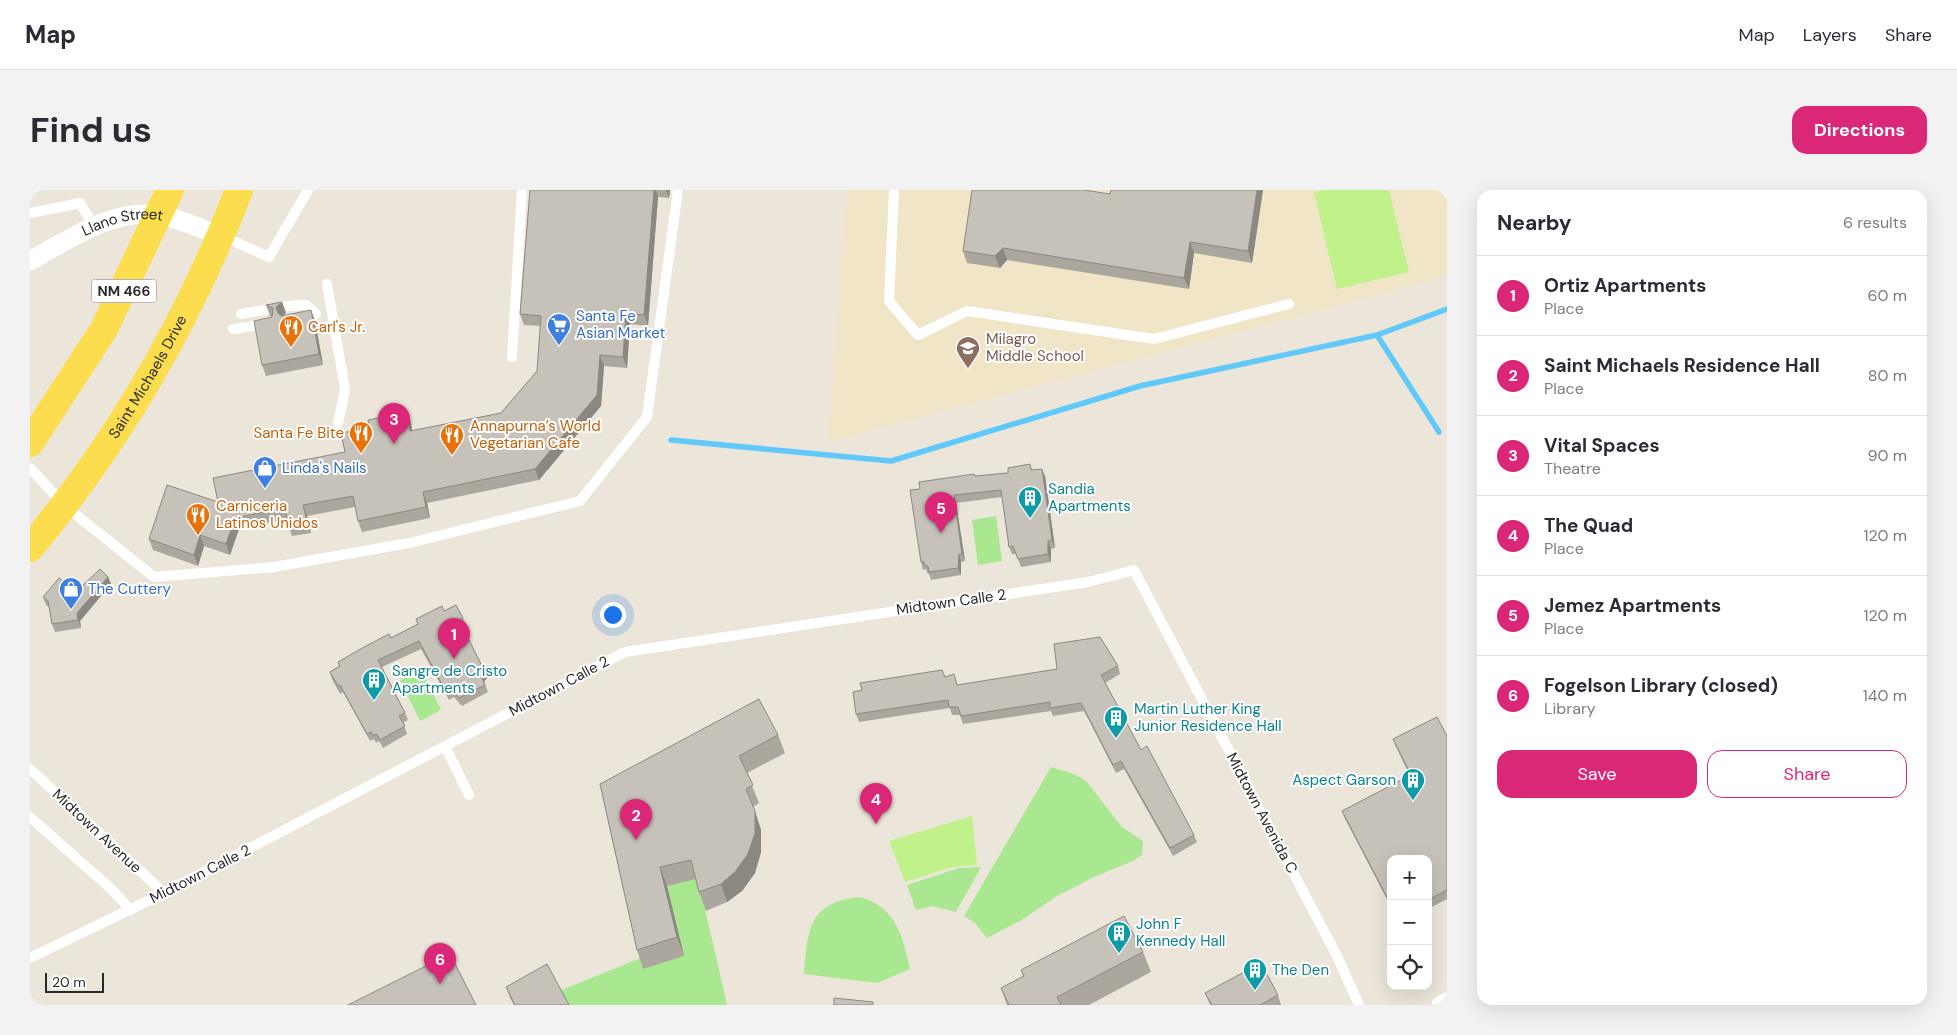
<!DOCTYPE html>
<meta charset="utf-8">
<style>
body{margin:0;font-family:"DM Sans",sans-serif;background:#f2f2f3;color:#2b2b33}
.controls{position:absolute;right:15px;bottom:15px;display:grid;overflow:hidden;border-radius:10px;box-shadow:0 5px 20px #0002}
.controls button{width:45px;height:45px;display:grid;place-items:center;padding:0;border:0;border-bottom:1px solid #e1e1e2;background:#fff;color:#2b2b33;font:25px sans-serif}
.scale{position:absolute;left:15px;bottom:12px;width:59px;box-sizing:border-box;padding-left:5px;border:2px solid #292929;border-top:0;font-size:14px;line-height:18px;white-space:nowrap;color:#292929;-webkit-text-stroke:4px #fff;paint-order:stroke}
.you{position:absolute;left:582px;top:424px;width:18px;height:18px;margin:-12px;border:4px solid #fff;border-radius:50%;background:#1a73e8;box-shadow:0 0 0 8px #1a73e833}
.badge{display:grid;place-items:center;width:32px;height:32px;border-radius:50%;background:#db2777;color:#fff;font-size:16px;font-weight:700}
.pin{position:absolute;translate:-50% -41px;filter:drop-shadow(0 1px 2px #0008)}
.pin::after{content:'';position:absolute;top:26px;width:18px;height:15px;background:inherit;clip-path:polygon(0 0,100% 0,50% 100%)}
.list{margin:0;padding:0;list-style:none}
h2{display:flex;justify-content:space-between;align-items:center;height:65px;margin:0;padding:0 20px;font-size:21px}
h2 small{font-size:16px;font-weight:400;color:#7c7c81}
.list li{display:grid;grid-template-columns:32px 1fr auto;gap:15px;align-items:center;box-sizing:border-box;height:80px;padding:0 20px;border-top:1px solid #e1e1e2}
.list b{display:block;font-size:19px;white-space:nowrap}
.list p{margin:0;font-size:16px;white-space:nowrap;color:#7c7c81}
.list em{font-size:16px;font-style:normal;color:#7c7c81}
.actions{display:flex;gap:10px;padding:15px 20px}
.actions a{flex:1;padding:11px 0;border:1px solid #db2777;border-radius:15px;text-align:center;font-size:18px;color:#db2777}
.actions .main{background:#db2777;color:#fff}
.icon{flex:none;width:28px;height:28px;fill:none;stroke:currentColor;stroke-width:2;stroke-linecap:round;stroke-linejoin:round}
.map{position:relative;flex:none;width:1417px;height:815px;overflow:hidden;border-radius:15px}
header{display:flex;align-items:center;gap:30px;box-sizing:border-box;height:70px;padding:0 25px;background:#fff;border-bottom:1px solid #e1e1e2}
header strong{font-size:24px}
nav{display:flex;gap:28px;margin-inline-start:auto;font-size:18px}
.intro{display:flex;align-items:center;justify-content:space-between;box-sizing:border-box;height:120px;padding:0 30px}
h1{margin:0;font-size:35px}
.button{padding:12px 22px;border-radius:15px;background:#db2777;color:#fff;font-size:18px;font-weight:700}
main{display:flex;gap:30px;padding:0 30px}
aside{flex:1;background:#fff;border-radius:15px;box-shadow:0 5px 20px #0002}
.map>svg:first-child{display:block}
.education{fill:#f0e5c6}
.green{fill:#a9e890}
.pitch{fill:#c0f18a}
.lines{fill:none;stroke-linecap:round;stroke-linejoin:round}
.stream{stroke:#61c9f9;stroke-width:5.5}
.service{stroke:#fff;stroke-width:10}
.minor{stroke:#fff;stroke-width:19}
.primary{stroke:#fcdd4e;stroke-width:28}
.wall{fill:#aba79f}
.shaded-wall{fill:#8b8882}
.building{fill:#c7c2b9;stroke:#8b8882}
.labels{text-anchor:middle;stroke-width:4;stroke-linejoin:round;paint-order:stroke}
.shield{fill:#fff;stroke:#696969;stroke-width:1}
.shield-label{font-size:14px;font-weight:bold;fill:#292929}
.street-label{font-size:15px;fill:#292929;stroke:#fff}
.shop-label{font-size:15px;fill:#366cbe;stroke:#fff;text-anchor:start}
.food-label{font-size:15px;fill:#c56008;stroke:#fff;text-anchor:start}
.education-label{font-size:15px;fill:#785e54;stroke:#fff;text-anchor:start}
.culture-label{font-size:15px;fill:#0d838f;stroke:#fff;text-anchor:start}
</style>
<header>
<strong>Map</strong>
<nav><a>Map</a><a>Layers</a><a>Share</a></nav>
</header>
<div class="intro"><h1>Find us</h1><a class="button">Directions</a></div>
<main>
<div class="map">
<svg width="1417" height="815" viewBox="0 0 1417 815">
<rect width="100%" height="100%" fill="#ece5d9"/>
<path class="education" d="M817,0H1417V86L798,252Z"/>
<path class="green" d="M966,326L972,371L948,375L942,330Z
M391,480L411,520L390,531L370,490Z
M1021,577L1044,584L1056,591L1092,637L1113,651L1112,665L1103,671L1066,686L1027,706L990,731L957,748L945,733L934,726Z
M630,667L658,690L668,688L697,815H537L529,801L611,768Z
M951,677L926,722L902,716L886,720L877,695L929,678Z
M830,707C867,718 872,745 880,779L847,793L774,784C778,740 778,712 830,707Z"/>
<path class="pitch" d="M1293,0H1359L1379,82L1307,99L1284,2Z
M942,626L947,675L922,677L875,692L859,651Z"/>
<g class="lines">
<path class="stream" d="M1347,145L1417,119
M641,250L861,271L1110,196L1347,145L1409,242"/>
<path class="service" d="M864,0L859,111L888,145L937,121L1124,149L1259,114
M0,23L50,13L64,36
M192,46L239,67L278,0
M297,94L315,199L308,234
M211,124L257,116L276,115L286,124
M203,139L238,134
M482,167L492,0
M0,278L35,316L124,387L244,377L379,353L550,311L617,227L648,0
M415,556L439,605
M0,579L134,703
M0,627L79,697L101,720
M0,768L134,703L595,462L1058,392L1104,380L1307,766L1329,815"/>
<g class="minor">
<path id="s1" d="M0,71C38,50 83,18 129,25C149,28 171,39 191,46"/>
<path d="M1411,815L1417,812"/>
</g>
<g class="primary">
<path d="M0,253L74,139L140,0"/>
<path id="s2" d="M0,358C89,251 159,130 209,0"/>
</g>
</g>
<path class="wall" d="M500,0H640L639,8L628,7L618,136L600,134L597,178L574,176L571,216L509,290L397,313L400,328L332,342L328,331L325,317L277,326L281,343L262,346L258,335L257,329L209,339L200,365L174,356L168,376L123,360L119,349L188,312L315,262L339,238L377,222L381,233L382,241L471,223L507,181L511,136L494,135L490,124Z
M1233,0L1222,73L1164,63L1159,99L977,70L970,78L937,73L933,61L1080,4Z
M252,112L256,123L254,125L285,131L293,175L236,186L232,175L242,127L240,126L236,115Z
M1000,274L1002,280L1015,286L1025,358L1021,359V372L991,377L986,364H982L979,357L972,307L926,313L935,371L931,372V385L901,390L899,384H898L896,379L893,380L891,372L890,299L945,286L978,283Z
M78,387L81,394L50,431L51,438L25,442L22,434L19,417L16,415L13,407L46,402Z
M414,421L433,428L436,436L433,438L454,480L457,488L454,492L458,502L432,516L424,507L419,510L391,459L352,477L375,523L378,530L373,533L377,544L353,558L349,551L346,553L344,549L340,551L313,502L310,504L302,489L300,482L309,476L308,472L361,448L388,434L386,429Z
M1088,476L1090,484L1075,493L1111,560L1164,645L1167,652L1143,666L1094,579L1086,583L1054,521L1023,526L1021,521L933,534L930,525H922L920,518L829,532L826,524L832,500L915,487L928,495Z
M748,545L755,563L717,583L729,613L723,617L731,640V662L725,683L712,701L697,712L676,721L669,702L666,689L637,696L654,766L613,779L607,760L570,594Z
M1417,546V709L1398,719V669H1361V717L1315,629L1312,621L1380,586L1366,557L1363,549Z
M1113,762L1121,782L1059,815H977L971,798L993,786L991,780Z
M476,797L539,815H484L480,808Z
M1175,803L1248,805L1251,815H1180Z"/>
<path class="shaded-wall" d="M624,0H626L628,7L618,136L614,125Z
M636,0H640L639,8Z
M1227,0H1233L1222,73L1218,61Z
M1160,52L1164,63L1159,99L1154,88Z
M973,58L977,70L970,78L965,66Z
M252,112L256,123L250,128L248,123L246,117Z
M281,120L285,131L293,175L289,164Z
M596,123L600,134L597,178L593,167Z
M570,165L574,176L571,216L509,290L505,279Z
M377,222L381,233L384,252L380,241Z
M1012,279L1015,286L1025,358L1022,350Z
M393,302L397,313L400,328L396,317Z
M924,305L926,313L935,371L932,364Z
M273,315L277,326L281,343L277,331Z
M205,328L209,339L200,365L196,354Z
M170,345L174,356L168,376L164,365Z
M1018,351L1021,359V372L1018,364Z
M929,364L931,372V385L928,378Z
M78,387L81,394L50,431L51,438L48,430L47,423Z
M454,480L457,488L453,493L451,485Z
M725,621L731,640V662L725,683L712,701L697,712L691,694Z
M630,677L637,696L654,766L647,747Z"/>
<path class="building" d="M500,0H624L614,125L596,123L593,167L570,165L567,205L505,279L393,302L396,317L328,331L323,306L273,315L277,331L258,335L255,318L205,328L196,354L170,345L164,365L119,349L137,295L188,312L183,288L315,262L311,243L339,238L338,230L377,222L380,241L471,223L507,181L511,126L490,124Z
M942,0H1054L1080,4L1081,0H1227L1218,61L1160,52L1154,88L973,58L965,66L933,61Z
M252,112L246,117L248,123L251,126L281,120L289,164L232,175L224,131L242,127L243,118L236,115Z
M1000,274L1001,280L1012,279L1022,350L1018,351V364L988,369L983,356L979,357L971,300L924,305L932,364H929L928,378L899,382L898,376H895L894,372H891L880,300L890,299L889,292L944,284L945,286L978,283V278Z
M70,379L78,387L47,423L48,430L22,434L18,411L13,407L29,388L46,402Z
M426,415L433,428L429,430L454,480L451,485L455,495L429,508L421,499L416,502L389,451L348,470L375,523L369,526L375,536L350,550L347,544L343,545L341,542L337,544L310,495L308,496L300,482L310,476L308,472L334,457L359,444L361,448L388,434L386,429L412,416L414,421Z
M1070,447L1088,476L1071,485L1111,560L1117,556L1164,645L1140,658L1091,571L1083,575L1051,513L1020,518V512L931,526L928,517H919L918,510L826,524L823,502L832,500L830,493L912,480L915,487L924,484L927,495L1027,479L1024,454Z
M729,509L748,545L709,566L723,595L716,599L725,621V643L718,664L705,682L691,694L669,702L661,670L630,677L647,747L607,760L570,594Z
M1407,527L1417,546V700L1398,710V669H1361V715L1312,621L1381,585L1363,549Z
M1094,726L1113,762L1027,807L1031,815H979L971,798L994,786L991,780Z
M420,764L446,815H318Z
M1231,773L1248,805L1230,815H1182L1175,803Z
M517,774L539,815H485L476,797Z
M804,808L843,812V815H804Z"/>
<defs>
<g id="supermarket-pin" transform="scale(1.25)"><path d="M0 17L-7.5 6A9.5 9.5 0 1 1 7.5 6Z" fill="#3f7fe0" stroke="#fff"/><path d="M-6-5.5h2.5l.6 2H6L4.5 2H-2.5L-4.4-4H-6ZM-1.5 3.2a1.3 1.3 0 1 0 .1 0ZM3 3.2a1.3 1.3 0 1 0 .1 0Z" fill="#fff"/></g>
<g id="restaurant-pin" transform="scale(1.25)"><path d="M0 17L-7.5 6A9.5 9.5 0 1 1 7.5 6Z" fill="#e8710a" stroke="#fff"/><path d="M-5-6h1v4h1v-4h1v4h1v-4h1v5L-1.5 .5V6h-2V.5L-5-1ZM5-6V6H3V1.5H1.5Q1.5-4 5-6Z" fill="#fff"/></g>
<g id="school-pin" transform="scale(1.25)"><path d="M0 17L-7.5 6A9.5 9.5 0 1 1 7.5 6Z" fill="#8d6e63" stroke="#fff"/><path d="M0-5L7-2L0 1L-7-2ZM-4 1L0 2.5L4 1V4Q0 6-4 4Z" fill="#fff"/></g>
<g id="shop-pin" transform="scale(1.25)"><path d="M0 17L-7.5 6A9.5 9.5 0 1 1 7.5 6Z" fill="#3f7fe0" stroke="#fff"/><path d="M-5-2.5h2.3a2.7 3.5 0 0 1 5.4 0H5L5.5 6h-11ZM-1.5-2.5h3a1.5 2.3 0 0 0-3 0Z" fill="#fff"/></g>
<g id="building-pin" transform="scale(1.25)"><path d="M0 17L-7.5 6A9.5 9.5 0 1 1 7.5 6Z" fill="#0f9aa8" stroke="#fff"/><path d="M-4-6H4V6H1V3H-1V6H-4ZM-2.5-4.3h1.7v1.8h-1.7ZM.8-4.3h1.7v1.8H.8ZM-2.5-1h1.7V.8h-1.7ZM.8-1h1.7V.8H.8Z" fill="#fff"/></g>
</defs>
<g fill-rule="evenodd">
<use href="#supermarket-pin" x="529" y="135"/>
<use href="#restaurant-pin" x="261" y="137"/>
<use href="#school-pin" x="938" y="158"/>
<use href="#restaurant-pin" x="331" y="243"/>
<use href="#restaurant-pin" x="422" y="245"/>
<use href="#shop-pin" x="235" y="278"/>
<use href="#building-pin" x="1000" y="308"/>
<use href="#restaurant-pin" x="168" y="325"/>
<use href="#shop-pin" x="41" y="399"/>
<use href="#building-pin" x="344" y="490"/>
<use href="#building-pin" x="1086" y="528"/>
<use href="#building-pin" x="1383" y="590"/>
<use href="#building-pin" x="1089" y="743"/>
<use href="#building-pin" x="1225" y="780"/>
</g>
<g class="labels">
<rect class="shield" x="61.5" y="89.5" width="65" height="23" rx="4"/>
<g class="shield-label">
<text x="94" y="106">NM 466</text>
</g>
<g class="street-label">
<text dy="5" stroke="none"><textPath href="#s1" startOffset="102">Llano Street</textPath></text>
<text dy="5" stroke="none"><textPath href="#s2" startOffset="208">Saint Michaels Drive</textPath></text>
<text transform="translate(921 412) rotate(-8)" y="5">Midtown Calle 2</text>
<text transform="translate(529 496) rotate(-28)" y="5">Midtown Calle 2</text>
<text transform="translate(1232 623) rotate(62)" y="5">Midtown Avenida C</text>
<text transform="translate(67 641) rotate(43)" y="5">Midtown Avenue</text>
<text transform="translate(170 684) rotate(-27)" y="5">Midtown Calle 2</text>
</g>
<g class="shop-label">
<text x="546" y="131">Santa Fe<tspan x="546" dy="17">Asian Market</tspan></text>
<text x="252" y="283">Linda's Nails</text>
<text x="58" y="404">The Cuttery</text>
</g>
<g class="food-label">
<text x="278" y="142">Carl's Jr.</text>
<text x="440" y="241">Annapurna’s World<tspan x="440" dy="17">Vegetarian Cafe</tspan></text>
<text x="314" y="248" text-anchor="end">Santa Fe Bite</text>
<text x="186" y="321">Carniceria<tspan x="186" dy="17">Latinos Unidos</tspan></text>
</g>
<g class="education-label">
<text x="956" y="154">Milagro<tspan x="956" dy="17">Middle School</tspan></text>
</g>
<g class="culture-label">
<text x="1018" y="304">Sandia<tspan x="1018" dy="17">Apartments</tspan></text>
<text x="362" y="486">Sangre de Cristo<tspan x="362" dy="17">Apartments</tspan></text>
<text x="1104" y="524">Martin Luther King<tspan x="1104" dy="17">Junior Residence Hall</tspan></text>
<text x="1366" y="595" text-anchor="end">Aspect Garson</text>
<text x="1106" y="739">John F<tspan x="1106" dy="17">Kennedy Hall</tspan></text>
<text x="1242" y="785">The Den</text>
</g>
</g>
</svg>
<div class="controls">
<button>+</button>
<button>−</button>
<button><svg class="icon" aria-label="locate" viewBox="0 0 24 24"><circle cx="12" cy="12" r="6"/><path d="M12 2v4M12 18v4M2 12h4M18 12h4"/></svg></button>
</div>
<div class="scale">20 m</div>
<div class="you"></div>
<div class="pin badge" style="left:424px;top:469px">1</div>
<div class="pin badge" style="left:606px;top:650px">2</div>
<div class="pin badge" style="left:364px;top:254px">3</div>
<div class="pin badge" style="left:846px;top:634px">4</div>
<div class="pin badge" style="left:911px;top:343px">5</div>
<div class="pin badge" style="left:410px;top:794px">6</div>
</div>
<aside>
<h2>Nearby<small>6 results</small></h2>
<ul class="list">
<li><span class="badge">1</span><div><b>Ortiz Apartments</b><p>Place</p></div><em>60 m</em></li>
<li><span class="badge">2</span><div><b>Saint Michaels Residence Hall</b><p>Place</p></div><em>80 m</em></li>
<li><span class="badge">3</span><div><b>Vital Spaces</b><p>Theatre</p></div><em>90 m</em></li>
<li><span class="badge">4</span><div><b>The Quad</b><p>Place</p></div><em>120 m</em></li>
<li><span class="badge">5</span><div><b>Jemez Apartments</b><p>Place</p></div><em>120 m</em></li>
<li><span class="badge">6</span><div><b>Fogelson Library (closed)</b><p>Library</p></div><em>140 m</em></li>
</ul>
<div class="actions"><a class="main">Save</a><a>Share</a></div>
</aside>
</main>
